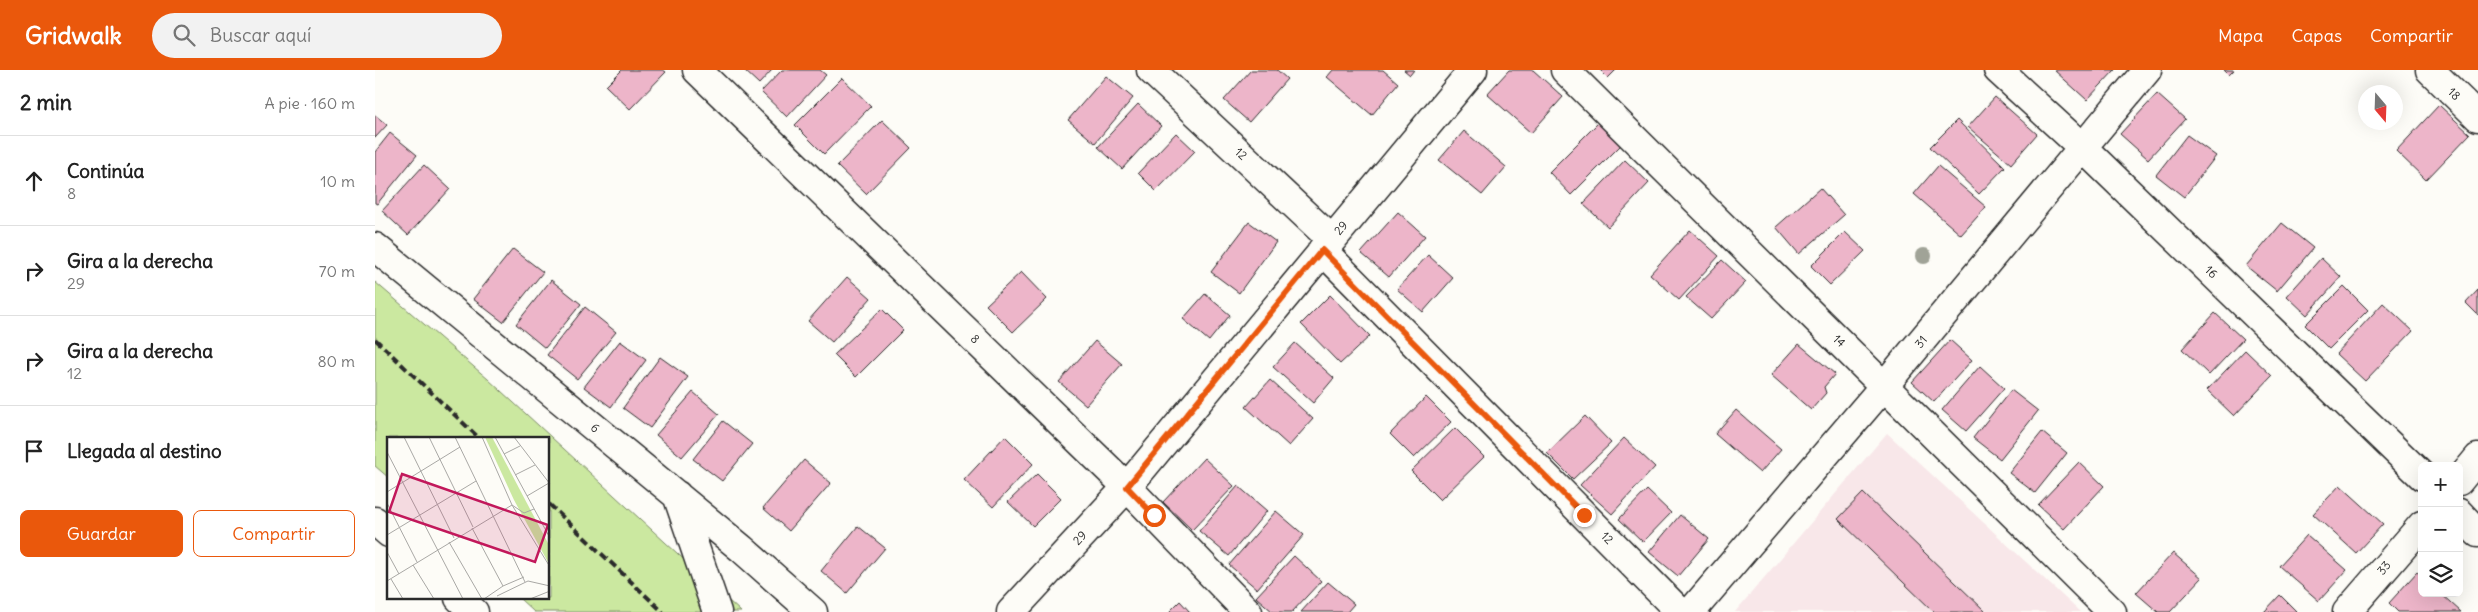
<!DOCTYPE html>
<html lang="es">
<meta charset="utf-8">
<style>
body{margin:0;font-family:Delius,sans-serif;background:#f2f2f2;color:#222}
.controls{position:absolute;right:15px;bottom:15px;display:grid;overflow:hidden;border-radius:8px;box-shadow:0 5px 20px #0002}
.controls button{width:45px;height:45px;display:grid;place-items:center;padding:0;border:0;border-bottom:1px solid #e0e0e0;background:#fff;color:#222;font:25px sans-serif}
.compass{position:absolute;left:1983px;top:15px;width:45px;height:45px;border-radius:50%;background:#fff;box-shadow:0 5px 20px #0002;rotate:161deg}
.stop{position:absolute;width:15px;height:15px;margin:-11px;border:4px solid #ea580c;border-radius:50%;background:#fff}
.stop.end{background:#ea580c;border-color:#fff;box-shadow:0 1px 5px #0008}
.list{margin:0;padding:0;list-style:none}
h2{display:flex;justify-content:space-between;align-items:center;height:65px;margin:0;padding:0 20px;font-size:21px}
h2 small{font-size:16px;font-weight:400;color:#767676}
.list li{display:grid;grid-template-columns:32px 1fr auto;gap:15px;align-items:center;box-sizing:border-box;height:90px;padding:0 20px;border-top:1px solid #e0e0e0}
.list b{display:block;font-size:19px;white-space:nowrap}
.list p{margin:0;font-size:16px;white-space:nowrap;color:#767676}
.list em{font-size:16px;font-style:normal;color:#767676}
.actions{display:flex;gap:10px;padding:15px 20px}
.actions a{flex:1;padding:11px 0;border:1px solid #ea580c;border-radius:8px;text-align:center;font-size:18px;color:#ea580c}
.actions .main{background:#ea580c;color:#fff}
.icon{flex:none;width:28px;height:28px;fill:none;stroke:currentColor;stroke-width:2;stroke-linecap:round;stroke-linejoin:round}
.map{position:relative;flex:none;width:2103px;height:542px;overflow:hidden}
header{display:flex;align-items:center;gap:30px;box-sizing:border-box;height:70px;padding:0 25px;background:#ea580c;color:#fff}
header strong{font-size:24px}
nav{display:flex;gap:28px;margin-inline-start:auto;font-size:18px}
.search{width:350px;height:45px;background:#f2f2f2;display:flex;align-items:center;gap:12px;box-sizing:border-box;padding:0 18px;border-radius:28px;color:#767676;font-size:19px}
main{display:flex}
aside{flex:1;background:#fff}
.map>svg:first-child{display:block}
.built{fill:#f8e7e9}
.green{fill:#cbe8a0;stroke:#7b8a66}
.building{fill:#edb5c9;stroke:#2b2b2b}
.lines{fill:none;stroke-linecap:round;stroke-linejoin:round}
.minor-casing{stroke:#2b2b2b;stroke-width:31}
.major-casing{stroke:#2b2b2b;stroke-width:31}
.minor{stroke:#fdfcf7;stroke-width:28}
.major{stroke:#fdfcf7;stroke-width:28}
.rail{stroke:#2b2b2b;stroke-width:4;stroke-dasharray:8 4;stroke-linecap:butt}
.tree{fill:#a0a397}
.route{stroke:#ea580c;stroke-width:6}
.labels{text-anchor:middle;stroke-width:5;stroke-linejoin:round;paint-order:stroke}
.street-label{font-size:12px;fill:#2b2b2b;stroke:#fdfcf7}
.inset-road{fill:none;stroke:#a9a8a5;stroke-width:1}
.view{fill:#c2185b;fill-opacity:0.15;stroke:#c2185b;stroke-width:2.5}
.inset-edge{fill:none;stroke:#2b2b2b;stroke-width:2.5}
</style>
<header>
<strong>Gridwalk</strong>
<div class="search"><svg class="icon" aria-label="search" viewBox="0 0 24 24"><circle cx="10" cy="10" r="6"/><path d="M15 15l6 6"/></svg>Buscar aquí</div>
<nav><a>Mapa</a><a>Capas</a><a>Compartir</a></nav>
</header>
<main>
<aside>
<h2>2 min<small>A pie · 160 m</small></h2>
<ul class="list">
<li><svg class="icon" aria-label="ahead" viewBox="0 0 24 24"><path d="M12 20V5M6 11l6-6 6 6"/></svg><div><b>Continúa</b><p>8</p></div><em>10 m</em></li>
<li><svg class="icon" aria-label="right" viewBox="0 0 24 24"><path d="M7 20v-9h11M14 6l5 5-5 5"/></svg><div><b>Gira a la derecha</b><p>29</p></div><em>70 m</em></li>
<li><svg class="icon" aria-label="right" viewBox="0 0 24 24"><path d="M7 20v-9h11M14 6l5 5-5 5"/></svg><div><b>Gira a la derecha</b><p>12</p></div><em>80 m</em></li>
<li><svg class="icon" aria-label="arrive" viewBox="0 0 24 24"><path d="M6 21V4h12l-3 4 3 4H6"/></svg><div><b>Llegada al destino</b></div></li>
</ul>
<div class="actions"><a class="main">Guardar</a><a>Compartir</a></div>
</aside>
<div class="map">
<svg width="2103" height="542" viewBox="0 0 2103 542">
<rect width="100%" height="100%" fill="#fdfcf7"/>
<filter id="ink" filterUnits="userSpaceOnUse"><feTurbulence type="fractalNoise" baseFrequency=".02" numOctaves="2"/><feDisplacementMap in="SourceGraphic" scale="10" xChannelSelector="R" yChannelSelector="G"/><feConvolveMatrix kernelMatrix="1 2 1 2 8 2 1 2 1" color-interpolation-filters="sRGB"/></filter>
<g filter="url(#ink)">
<path class="built" d="M1512,363L1705,542H1360Z"/>
<path class="green" d="M0,212L113,309L366,542H159L144,528H174V368H14V408L0,396Z"/>
<path class="building" d="M247,0H288L291,2L255,39L231,16Z
M369,0H397L384,14Z
M407,0H445L451,5L412,47L386,22Z
M876,0H902L912,9L874,52L849,30Z
M958,0H1008L1023,13L997,45L952,7Z
M1029,0H1039L1035,5Z
M1134,0H1158L1188,27L1156,63L1112,24Z
M1225,0H1241L1233,8Z
M1679,0H1740L1712,30Z
M1849,0H1859L1854,5Z
M731,6L758,28L720,73L693,50Z
M467,8L496,36L449,84L420,55Z
M1782,24L1810,49L1773,89L1745,64Z
M1620,27L1662,64L1636,94L1593,57Z
M763,34L786,56L747,99L723,77Z
M2064,35L2095,64L2051,110L2021,81Z
M0,45L12,55L0,68Z
M507,50L536,78L491,124L462,96Z
M1582,50L1630,97L1604,124L1555,77Z
M1223,53L1246,75L1196,125L1174,102Z
M1089,61L1131,97L1107,125L1064,90Z
M15,63L42,85L2,134L0,133V82Z
M801,63L820,81L781,121L763,103Z
M1812,65L1841,86L1809,127L1781,105Z
M1250,90L1274,113L1233,157L1208,134Z
M49,95L75,119L33,165L7,141Z
M1563,96L1611,137L1586,165L1539,124Z
M1445,118L1469,145L1424,184L1401,157Z
M1023,142L1050,166L1014,207L986,183Z
M874,152L901,172L864,223L836,202Z
M1907,153L1938,178L1902,221L1871,196Z
M1315,160L1344,186L1304,230L1275,204Z
M1470,162L1490,181L1455,215L1436,196Z
M138,179L168,202L128,252L98,229Z
M1053,185L1078,208L1048,242L1022,219Z
M1946,188L1966,207L1932,245L1912,226Z
M1347,190L1371,212L1336,249L1311,227Z
M646,202L672,229L638,262L611,235Z
M472,207L496,228L457,272L433,251Z
M176,210L206,234L170,278L141,254Z
M1969,216L1993,240L1954,279L1930,255Z
M2103,220V245L2091,233Z
M830,224L855,245L834,271L808,249Z
M955,225L995,266L965,294L926,254Z
M2008,233L2038,261L1990,311L1961,284Z
M210,237L241,262L202,309L172,285Z
M507,239L528,260L481,307L459,285Z
M1840,243L1868,269L1834,305L1807,279Z
M1575,270L1597,290L1559,332L1537,312Z
M245,271L271,290L236,337L209,317Z
M720,271L747,294L711,335L684,312Z
M920,273L959,308L938,333L898,297Z
M1424,274L1460,304L1449,317L1451,323L1436,340L1396,305Z
M1870,280L1897,306L1859,346L1832,320Z
M285,287L313,307L275,358L248,338Z
M1605,296L1629,318L1591,361L1567,340Z
M895,310L938,349L914,376L871,337Z
M1636,320L1663,341L1625,389L1598,368Z
M318,322L344,344L307,387L281,365Z
M1051,327L1076,352L1039,388L1015,364Z
M1361,340L1406,379L1385,403L1340,364Z
M1210,346L1236,373L1198,409L1172,383Z
M348,351L377,374L347,411L318,389Z
M1080,358L1109,387L1065,430L1036,401Z
M1667,362L1692,383L1660,423L1634,403Z
M630,366L658,394L618,437L589,410Z
M1249,368L1280,397L1237,444L1205,415Z
M829,388L859,416L817,460L788,432Z
M429,390L456,413L414,461L388,438Z
M1704,392L1729,416L1689,459L1663,435Z
M662,404L686,428L658,456L633,432Z
M1965,415L2008,454L1981,483L1938,444Z
M863,416L892,441L854,486L824,461Z
M1272,420L1296,443L1268,472L1244,449Z
M1488,423L1611,542H1559L1463,449Z
M901,441L929,465L882,519L854,495Z
M1305,445L1334,469L1303,506L1274,482Z
M483,456L510,478L472,523L446,501Z
M1932,465L1972,500L1944,531L1904,496Z
M1798,483L1827,508L1795,542H1783L1761,523Z
M919,486L946,511L917,542H898L881,527Z
M2042,502L2047,506V523H2065L2086,542H2023L2014,533Z
M953,512L979,534L972,542H926Z
M1905,525L1922,542H1889Z
M805,531L815,542H794Z"/>
<g class="lines">
<g class="minor-casing">
<path id="minor" d="M322,0L752,417L873,542
M776,0L956,169
M1190,0L1737,542
M1623,0L1708,78L2047,406
M2055,0L2103,47
M0,177L367,479L438,542
M947,180L1305,542
M2084,411L2103,388
M302,425L342,542
M2084,443L2103,463
M636,542L752,417L1098,0
M1316,542L1509,316L1772,0
M1972,542L2047,455"/>
</g>
<g class="major-casing">
<path id="major" d="M0,451L14,463
M84,528L99,542"/>
</g>
<use href="#minor" class="minor"/>
<use href="#major" class="major"/>
<path class="rail" d="M0,269L104,368
M174,434L288,542"/>
</g>
<circle class="tree" cx="1549" cy="186" r="8"/>
</g>
<g class="lines" filter="url(#ink)">
<path class="route" d="M779,445L752,417L947,180L1209,445"/>
</g>
<g class="labels">
<g class="street-label">
<text transform="translate(2079 24) rotate(44)" y="4">18</text>
<text transform="translate(866 84) rotate(43)" y="4">12</text>
<text transform="translate(966 158) rotate(-50)" y="4">29</text>
<text transform="translate(1836 202) rotate(44)" y="4">16</text>
<text transform="translate(600 269) rotate(44)" y="4">8</text>
<text transform="translate(1464 271) rotate(45)" y="4">14</text>
<text transform="translate(1546 272) rotate(-50)" y="4">31</text>
<text transform="translate(220 358) rotate(39)" y="4">6</text>
<text transform="translate(705 468) rotate(-47)" y="4">29</text>
<text transform="translate(1232 468) rotate(45)" y="4">12</text>
<text transform="translate(2009 498) rotate(-50)" y="4">33</text>
</g>
</g>
<g transform="translate(12 367)">
<rect width="162" height="162" fill="#fdfcf7"/>
<path d="M98,0H105L162,108V127L127,63Z" fill="#cbe8a0"/>
<path class="inset-road" d="M17,0L67,101M42,0L86,90M68,0L138,145M95,0L125,68L163,130M108,0L163,101M127,0L163,47M0,15L76,162M117,17L133,9M128,38L148,28M0,55L73,10M140,59L162,46M0,66L30,125M85,91L116,149M0,98L89,44M62,105L95,162M0,115L12,137M26,128L47,162M4,142L16,162M0,144L125,68L137,76L147,72M110,159L141,144L163,149M97,162L116,149L137,140M143,162L163,154"/>
<path class="view" d="M15,37L161,88L148,125L2,75Z"/>
<rect width="162" height="162" class="inset-edge"/>
</g>
</svg>
<div class="controls">
<button>+</button>
<button>−</button>
<button><svg class="icon" aria-label="layers" viewBox="0 0 24 24"><path d="M12 4l9 5-9 5-9-5zM3 14l9 5 9-5"/></svg></button>
</div>
<svg class="compass" viewBox="-18 -18 36 36"><path d="M0-13l5 13h-10z" fill="#e53935"/><path d="M0 13l5-13h-10z" fill="#767676"/></svg>
<div class="stop" style="left:779px;top:445px"></div>
<div class="stop end" style="left:1209px;top:445px"></div>
</div>
</main>
